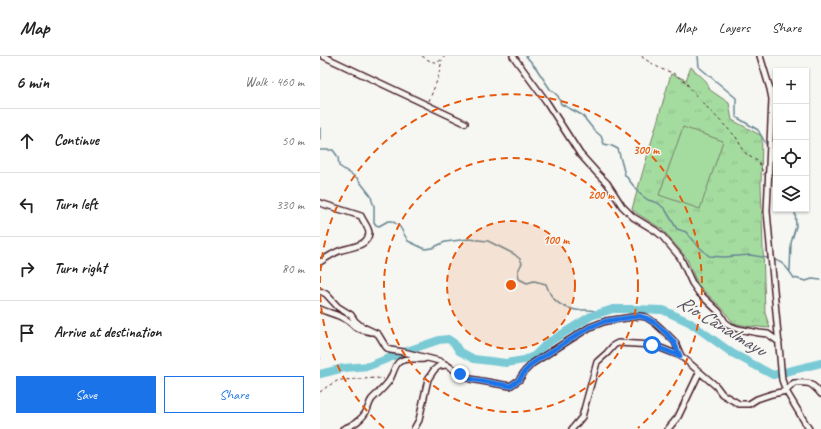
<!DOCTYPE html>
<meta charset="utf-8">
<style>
body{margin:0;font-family:Caveat,sans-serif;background:#f6f6f6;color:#222}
.controls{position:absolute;right:12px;top:12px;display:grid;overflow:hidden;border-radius:0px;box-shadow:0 1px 3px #0004}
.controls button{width:36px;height:36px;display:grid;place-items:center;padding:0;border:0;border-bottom:1px solid #e0e0e0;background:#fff;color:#222;font:20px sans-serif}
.stop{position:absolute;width:12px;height:12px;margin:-9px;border:3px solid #1a73e8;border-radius:50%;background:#fff}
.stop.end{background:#1a73e8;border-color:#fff;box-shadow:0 1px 4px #0008}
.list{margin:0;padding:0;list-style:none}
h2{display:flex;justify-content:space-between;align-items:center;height:52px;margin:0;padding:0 16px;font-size:17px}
h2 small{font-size:13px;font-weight:400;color:#767676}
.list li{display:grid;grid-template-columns:26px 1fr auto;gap:12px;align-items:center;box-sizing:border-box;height:64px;padding:0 16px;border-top:1px solid #e0e0e0}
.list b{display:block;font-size:15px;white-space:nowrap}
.list em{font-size:13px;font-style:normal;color:#767676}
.actions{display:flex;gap:8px;padding:12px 16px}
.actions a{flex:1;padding:9px 0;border:1px solid #1a73e8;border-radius:0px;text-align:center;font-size:14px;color:#1a73e8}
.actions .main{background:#1a73e8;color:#fff}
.icon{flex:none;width:22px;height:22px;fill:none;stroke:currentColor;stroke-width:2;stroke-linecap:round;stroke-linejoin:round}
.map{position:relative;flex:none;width:501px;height:373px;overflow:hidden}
header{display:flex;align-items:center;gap:24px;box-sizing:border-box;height:56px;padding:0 20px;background:#fff;border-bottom:1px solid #e0e0e0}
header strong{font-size:19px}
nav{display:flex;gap:22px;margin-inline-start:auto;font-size:14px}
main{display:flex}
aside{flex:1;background:#fff}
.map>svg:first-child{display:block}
.grass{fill:url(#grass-tufts);stroke:#777e66}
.pitch{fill:#a4dca0;stroke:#777e66}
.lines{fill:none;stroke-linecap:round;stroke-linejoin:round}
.stream{stroke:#678691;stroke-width:1.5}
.river{stroke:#7acad5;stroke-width:8}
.minor-casing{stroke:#4a1f2b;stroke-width:8}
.path{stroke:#4a1f2b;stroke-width:1;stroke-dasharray:3 3;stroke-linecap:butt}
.minor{stroke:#f6f6f2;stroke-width:5}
.route{stroke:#1a73e8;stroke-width:5}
.ring{fill:none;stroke:#e8590c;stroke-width:2;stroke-dasharray:7 5}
.labels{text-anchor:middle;stroke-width:3;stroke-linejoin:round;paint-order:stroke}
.water-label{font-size:20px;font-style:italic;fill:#58525e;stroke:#f6f6f2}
.centre{fill:#e8590c;stroke:#f6f6f2;stroke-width:2}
.ring-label{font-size:12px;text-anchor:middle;font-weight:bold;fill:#e8590c;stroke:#f6f6f2;stroke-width:3;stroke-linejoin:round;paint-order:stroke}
</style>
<header>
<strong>Map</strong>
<nav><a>Map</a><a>Layers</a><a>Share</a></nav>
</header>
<main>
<aside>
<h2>6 min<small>Walk · 460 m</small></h2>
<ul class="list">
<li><svg class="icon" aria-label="ahead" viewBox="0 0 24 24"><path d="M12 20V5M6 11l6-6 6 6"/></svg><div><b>Continue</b></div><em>50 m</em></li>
<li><svg class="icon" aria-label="left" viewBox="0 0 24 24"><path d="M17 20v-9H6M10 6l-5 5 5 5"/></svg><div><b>Turn left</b></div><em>330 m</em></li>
<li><svg class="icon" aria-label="right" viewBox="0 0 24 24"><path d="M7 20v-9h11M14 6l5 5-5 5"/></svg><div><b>Turn right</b></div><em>80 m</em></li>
<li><svg class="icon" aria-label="arrive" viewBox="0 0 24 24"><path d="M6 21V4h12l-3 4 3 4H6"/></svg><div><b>Arrive at destination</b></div></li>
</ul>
<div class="actions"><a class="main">Save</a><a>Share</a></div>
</aside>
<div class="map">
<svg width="501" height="373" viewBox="0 0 501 373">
<defs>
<pattern id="grass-tufts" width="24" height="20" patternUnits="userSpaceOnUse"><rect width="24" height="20" fill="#a4dca0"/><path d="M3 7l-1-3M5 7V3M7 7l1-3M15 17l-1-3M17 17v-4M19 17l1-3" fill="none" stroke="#8fbc8a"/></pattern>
</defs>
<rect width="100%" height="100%" fill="#f6f6f2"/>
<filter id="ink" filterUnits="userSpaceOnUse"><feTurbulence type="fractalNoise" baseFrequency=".025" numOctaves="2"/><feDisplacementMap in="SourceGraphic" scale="8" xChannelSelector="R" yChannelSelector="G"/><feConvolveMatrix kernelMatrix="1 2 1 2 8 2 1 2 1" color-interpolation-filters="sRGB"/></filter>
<g filter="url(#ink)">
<path class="grass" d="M371,11L386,25L390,34L409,47L412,64L442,80L441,128L445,257L450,272L427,270L413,267L403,253L378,229L366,201L342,173L318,158L312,153L351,18L366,24Z"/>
<path class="pitch" d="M363,71L403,85L380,153L339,139Z"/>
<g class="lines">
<path class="stream" d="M206,0L216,12L230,33L238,40L241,48L262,59L274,74L281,80L284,88L292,90L298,93L305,119L320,138L328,144L338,147L345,153L357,173L366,176L373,185L389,200L404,201L430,199L448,202
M378,0L379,11L416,42V61L438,74L447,90
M0,72V84
M0,94H13L18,101L19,110L37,122L51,140L52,145L54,150V166L56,169L59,170L68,165H71L75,167L80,171L88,185L105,193L112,192L125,186L148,183L168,185L194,198L200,203L202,207L198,215L199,223L207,227L214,225L226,228C231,244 240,251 256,254C260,255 265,253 269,254C273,254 277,256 281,257
M453,98L456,102
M452,203C464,206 468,213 474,222L486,225L492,223L501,224
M470,215L471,187L476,170L475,153"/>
<path class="river" d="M0,318L24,312L49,310L84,296L119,284L128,283L134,287L139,295L154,303L186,307L204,304L214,300L226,288L271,260L293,253H314L343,254L369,266L412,297L453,319L501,307"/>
<g class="minor-casing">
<path id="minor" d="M3,0L145,67
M193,0L226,45L260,98L278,118L287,127L302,150L313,161L336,175L342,180L360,201L372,227L379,237L399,256L405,266L410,270L418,273L439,277L448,278L459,286
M440,0L450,33L452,43L447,155L462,324L466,335L489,373
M0,147L41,160C43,165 49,172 49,177C48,191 29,191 19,195C12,198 6,202 0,206
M0,235L6,238L18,251L31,259L35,265L41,270L58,278L66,291L70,294L84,296L119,305L127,309L140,318L150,323L190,330L199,324L205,315L213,307L270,271L286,265L320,260L326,261L335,267L346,277L355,286L361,300
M0,253C8,257 17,258 25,263C29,265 32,268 35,271C41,274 45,275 51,276
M23,373C32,370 43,363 47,354C49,350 49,347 52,343C58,337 64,332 69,325C73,319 74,310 79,306C85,301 97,304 104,303
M94,373L99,364L108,323L114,314L119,310L126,309
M252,373L262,361L277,306L287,297L294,289L298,287L333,289L361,300L396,330L402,338L419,348H429L437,343L452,338L466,335L474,327C489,326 491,326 501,338
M348,373L358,361L379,317"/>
</g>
<path class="path" d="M102,0C111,6 117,10 125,0
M322,0L323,2L341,13L353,17L366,26L369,31L377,41L416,81L421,90L427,99L439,106L444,119
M109,45L118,22L122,4
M0,302L1,303
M0,336L8,330L19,324L43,323L56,322L64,323"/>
<use href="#minor" class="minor"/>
</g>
</g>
<g class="lines" filter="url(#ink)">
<path class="route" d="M140,318L150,323L190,330L199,324L205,315L213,307L270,271L286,265L320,260L326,262L335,267L346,277L354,286L360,300L332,289"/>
</g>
<circle cx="191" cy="229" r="64" fill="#e8590c" fill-opacity=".12"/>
<g class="ring">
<circle cx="191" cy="229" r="64"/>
<circle cx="191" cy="229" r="127"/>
<path d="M64 372A191 191 0 0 1 0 231M0 227A191 191 0 1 1 318 372"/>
</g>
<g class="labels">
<g class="water-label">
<text transform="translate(402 269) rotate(31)" y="7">Rio Canalmayu</text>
</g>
</g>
<circle cx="191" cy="229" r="6" class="centre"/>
<g class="ring-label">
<text x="326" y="98">300 m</text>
<text x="281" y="143">200 m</text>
<text x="236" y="188">100 m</text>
</g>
</svg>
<div class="controls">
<button>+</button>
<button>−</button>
<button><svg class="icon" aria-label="locate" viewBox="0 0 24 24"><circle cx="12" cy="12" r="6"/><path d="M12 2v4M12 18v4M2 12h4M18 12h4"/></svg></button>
<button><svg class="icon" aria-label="layers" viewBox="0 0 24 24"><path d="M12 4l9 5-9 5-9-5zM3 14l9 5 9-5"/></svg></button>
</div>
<div class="stop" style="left:332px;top:289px"></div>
<div class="stop end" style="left:140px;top:318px"></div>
</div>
</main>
